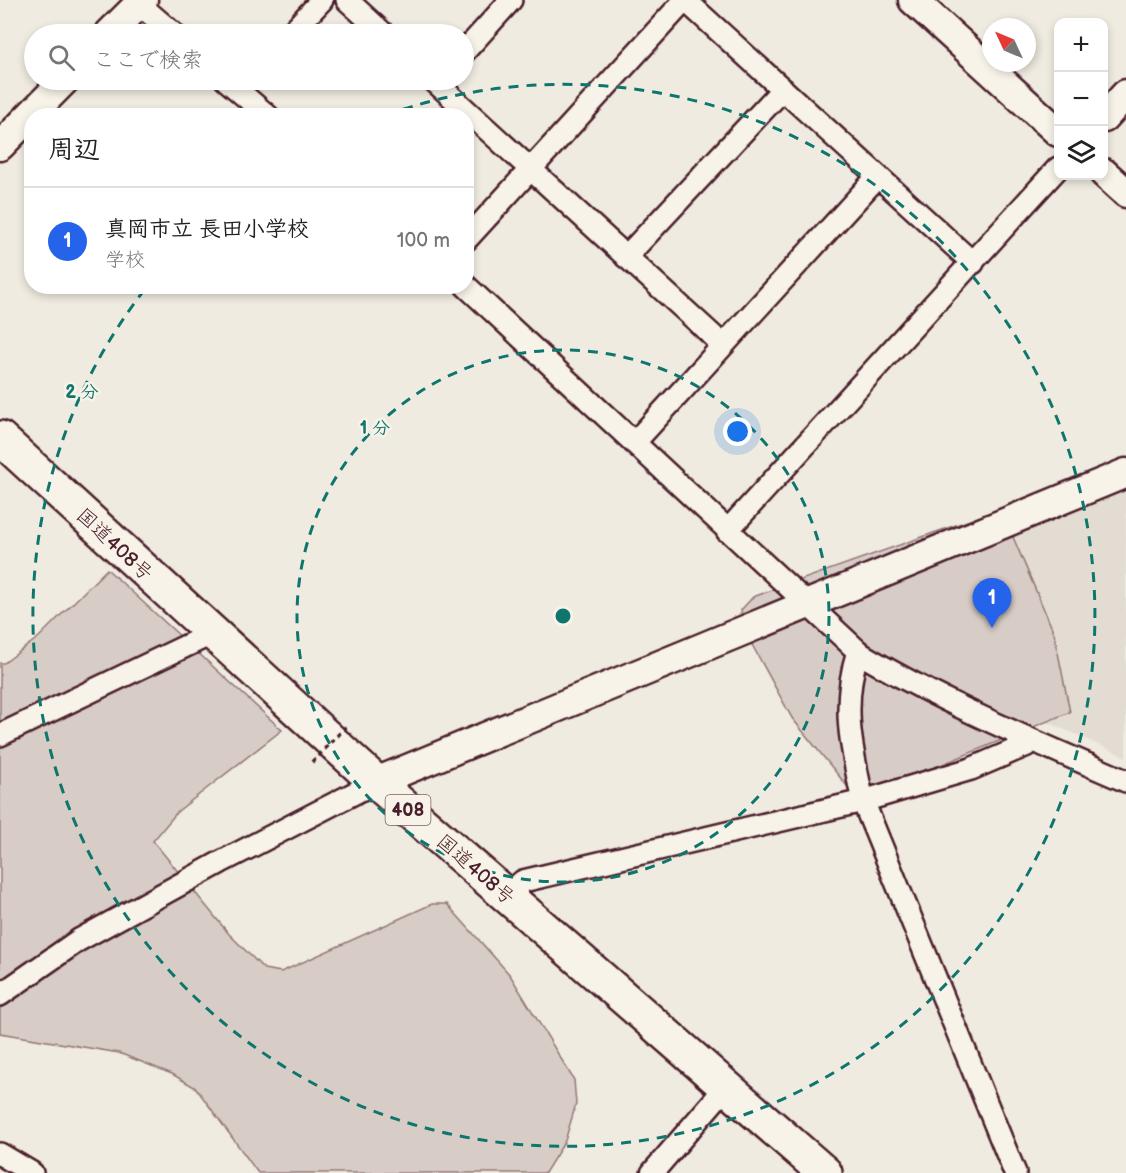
<!DOCTYPE html>
<html lang="ja">
<meta charset="utf-8">
<style>
body{margin:0;font-family:"Balsamiq Sans","Klee One",sans-serif;background:#f2f2f2;color:#222}
.controls{position:absolute;right:18px;top:18px;display:grid;overflow:hidden;border-radius:12px;box-shadow:0 3px 9px #0003}
.controls button{width:54px;height:54px;display:grid;place-items:center;padding:0;border:0;border-bottom:2px solid #e0e0e0;background:#fff;color:#222;font:30px sans-serif}
.compass{position:absolute;left:982px;top:18px;width:54px;height:54px;border-radius:50%;background:#fff;box-shadow:0 3px 9px #0003;rotate:314deg}
.you{position:absolute;left:738px;top:432px;width:21px;height:21px;margin:-15px;border:4px solid #fff;border-radius:50%;background:#1a73e8;box-shadow:0 0 0 9px #1a73e833}
.badge{display:grid;place-items:center;width:39px;height:39px;border-radius:50%;background:#2563eb;color:#fff;font-size:20px;font-weight:700}
.pin{position:absolute;translate:-50% -50px;filter:drop-shadow(0 2px 3px #0008)}
.pin::after{content:'';position:absolute;top:32px;width:21px;height:18px;background:inherit;clip-path:polygon(0 0,100% 0,50% 100%)}
.list{margin:0;padding:0;list-style:none}
h2{display:flex;justify-content:space-between;align-items:center;height:78px;margin:0;padding:0 24px;font-size:26px}
h2 small{font-size:20px;font-weight:400;color:#767676}
.list li{display:grid;grid-template-columns:39px 1fr auto;gap:18px;align-items:center;box-sizing:border-box;height:108px;padding:0 24px;border-top:2px solid #e0e0e0}
.list b{display:block;font-size:22px;white-space:nowrap}
.list p{margin:0;font-size:20px;white-space:nowrap;color:#767676}
.list em{font-size:20px;font-style:normal;color:#767676}
.icon{flex:none;width:33px;height:33px;fill:none;stroke:currentColor;stroke-width:2;stroke-linecap:round;stroke-linejoin:round}
.map{position:relative;flex:none;width:1126px;height:1173px;overflow:hidden}
.search{position:absolute;background:#fff;box-shadow:0 3px 9px #0003;left:24px;top:24px;width:450px;height:66px;display:flex;align-items:center;gap:15px;box-sizing:border-box;padding:0 21px;border-radius:33px;color:#767676;font-size:22px}
.panel{position:absolute;background:#fff;box-shadow:0 3px 9px #0003;left:24px;top:108px;width:450px;height:186px;border-radius:24px}
.map>svg:first-child{display:block}
.built{fill:#e3dcd2}
.green{fill:#d8cdc6;stroke:#917678;stroke-width:1.5}
.lines{fill:none;stroke-linecap:round;stroke-linejoin:round}
.street-casing{stroke:#4a1f2b;stroke-width:26}
.secondary-casing{stroke:#4a1f2b;stroke-width:33}
.highway-casing{stroke:#4a1f2b;stroke-width:38}
.street{stroke:#f7f3e8;stroke-width:21}
.secondary{stroke:#f7f3e8;stroke-width:28}
.highway{stroke:#f7f3e8;stroke-width:33}
.path-bridge{stroke:#4a1f2b;stroke-width:4;stroke-dasharray:4.5 4.5;stroke-linecap:butt}
.ring{fill:none;stroke:#0f766e;stroke-width:3;stroke-dasharray:10 8}
.labels{text-anchor:middle;stroke-width:5;stroke-linejoin:round;paint-order:stroke}
.shield{fill:#f7f3e8;stroke:#7e5f64;stroke-width:1.5}
.shield-label{font-size:18px;font-weight:bold;fill:#4a1f2b}
.street-label{font-size:20px;fill:#4a1f2b;stroke:#f7f3e8}
.centre{fill:#0f766e;stroke:#f7f3e8;stroke-width:3}
.ring-label{font-size:18px;text-anchor:middle;font-weight:bold;fill:#0f766e;stroke:#f7f3e8;stroke-width:5;stroke-linejoin:round;paint-order:stroke}
</style>
<div class="map">
<svg width="1126" height="1173" viewBox="0 0 1126 1173">
<rect width="100%" height="100%" fill="#f0ebe0"/>
<filter id="ink" filterUnits="userSpaceOnUse"><feTurbulence type="fractalNoise" baseFrequency=".0167" numOctaves="2"/><feDisplacementMap in="SourceGraphic" scale="12" xChannelSelector="R" yChannelSelector="G"/><feConvolveMatrix kernelMatrix="1 2 1 2 8 2 1 2 1" color-interpolation-filters="sRGB"/></filter>
<g filter="url(#ink)">
<path class="built" d="M1126,486V757L878,646L837,610Z"/>
<path class="green" d="M1001,509L1054,633L1070,712L904,780L871,789L847,786L792,718L744,630L741,610L753,597Z
M107,569L282,730L178,811L153,841L229,934L264,969L281,972L432,904H447L510,975L574,1080L576,1104L565,1141L545,1173H258L196,1088L172,1074L119,1053L0,1033V663H4L39,637Z"/>
<g class="lines">
<g class="street-casing">
<path id="street" d="M347,0L384,34
M685,0L973,263
M139,4L174,34
M290,34L322,0
M464,52L511,0
M226,80L268,116
M433,80L723,345
M466,240L685,0
M626,257L783,89
M466,286L861,654C945,704 1036,742 1126,781
M634,443L878,176
M727,531L1058,168
M858,651C841,705 851,747 863,801L1015,1173
M0,735L213,633
M507,895L523,881L863,801L971,769L1027,745L1031,740
M0,995L79,940L221,862L376,782
M0,1154L32,1173
M652,1173L726,1087"/>
</g>
<g class="secondary-casing">
<path id="secondary" d="M913,0L1058,132
M109,34L143,0
M1104,118L1126,94
M0,146L65,80
M1104,173L1126,193
M376,782L1126,473"/>
</g>
<g class="highway-casing">
<path id="highway" d="M0,438L376,782L825,1173"/>
</g>
<use href="#street" class="street"/>
<use href="#secondary" class="secondary"/>
<use href="#highway" class="highway"/>
<path class="path-bridge" d="M312,762L346,727"/>
</g>
</g>
<g class="ring">
<circle cx="563" cy="616" r="266"/>
<path d="M386 115A531 531 0 1 1 145 289"/>
</g>
<g class="labels">
<rect class="shield" x="385.5" y="795" width="45" height="30" rx="4.5"/>
<g class="shield-label">
<text x="408" y="816">408</text>
</g>
<g class="street-label">
<text transform="translate(115 544) rotate(43)" y="7">国道408号</text>
<text transform="translate(476 869) rotate(41)" y="7">国道408号</text>
</g>
</g>
<circle cx="563" cy="616" r="9" class="centre"/>
<g class="ring-label">
<text x="82" y="398">2 分</text>
<text x="375" y="434">1 分</text>
</g>
</svg>
<div class="controls">
<button>+</button>
<button>−</button>
<button><svg class="icon" aria-label="layers" viewBox="0 0 24 24"><path d="M12 4l9 5-9 5-9-5zM3 14l9 5 9-5"/></svg></button>
</div>
<svg class="compass" viewBox="-18 -18 36 36"><path d="M0-13l5 13h-10z" fill="#e53935"/><path d="M0 13l5-13h-10z" fill="#767676"/></svg>
<div class="you"></div>
<div class="pin badge" style="left:992px;top:628px">1</div>
<div class="search"><svg class="icon" aria-label="search" viewBox="0 0 24 24"><circle cx="10" cy="10" r="6"/><path d="M15 15l6 6"/></svg>ここで検索</div>
<section class="panel">
<h2>周辺<small></small></h2>
<ul class="list">
<li><span class="badge">1</span><div><b>真岡市立 長田小学校</b><p>学校</p></div><em>100 m</em></li>
</ul>
</section>
</div>
